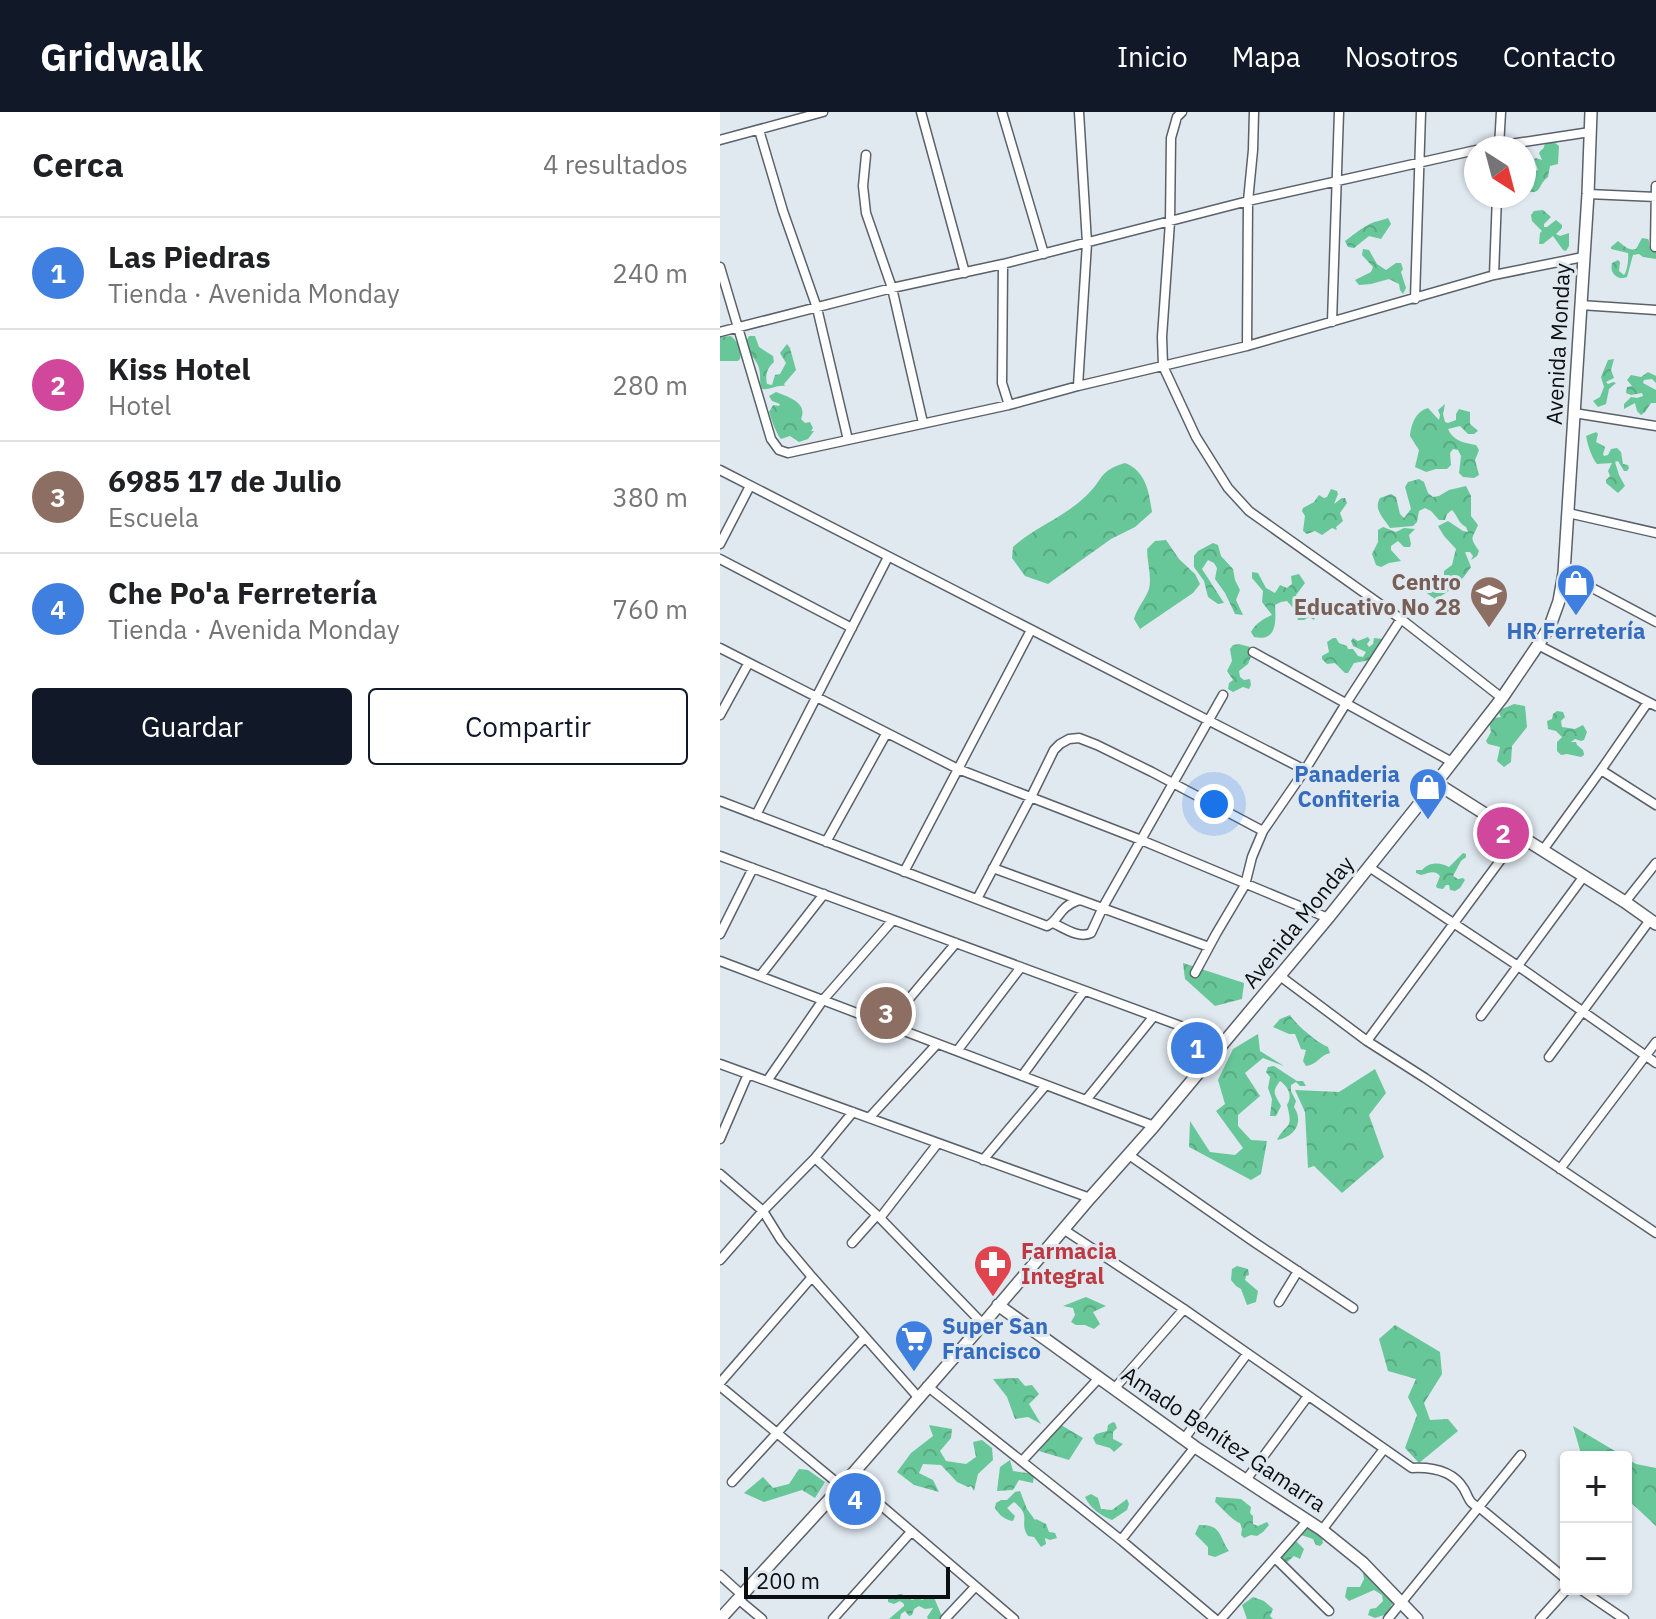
<!DOCTYPE html>
<html lang="es">
<meta charset="utf-8">
<style>
body{margin:0;font-family:"IBM Plex Sans",sans-serif;background:#f2f2f2;color:#202124}
.controls{position:absolute;right:24px;bottom:24px;display:grid;overflow:hidden;border-radius:8px;box-shadow:0 2px 6px #0004}
.controls button{width:72px;height:72px;display:grid;place-items:center;padding:0;border:0;border-bottom:2px solid #e0e0e0;background:#fff;color:#202124;font:40px sans-serif}
.compass{position:absolute;left:744px;top:24px;width:72px;height:72px;border-radius:50%;background:#fff;box-shadow:0 2px 6px #0004;rotate:144deg}
.scale{position:absolute;left:24px;bottom:20px;width:206px;box-sizing:border-box;padding-left:8px;border:4px solid #0c0f12;border-top:0;font-size:22px;line-height:28px;white-space:nowrap;color:#0c0f12;-webkit-text-stroke:6px #e0e8f0;paint-order:stroke}
.you{position:absolute;left:494px;top:692px;width:28px;height:28px;margin:-20px;border:6px solid #fff;border-radius:50%;background:#1a73e8;box-shadow:0 0 0 12px #1a73e833}
.badge{display:grid;place-items:center;width:52px;height:52px;border-radius:50%;background:#111827;color:#fff;font-size:26px;font-weight:700}
.pin{position:absolute;translate:-50% -50%;border:4px solid #fff;box-shadow:0 2px 8px #0006}
.list{margin:0;padding:0;list-style:none}
h2{display:flex;justify-content:space-between;align-items:center;height:104px;margin:0;padding:0 32px;font-size:34px}
h2 small{font-size:26px;font-weight:400;color:#757577}
.list li{display:grid;grid-template-columns:52px 1fr auto;gap:24px;align-items:center;box-sizing:border-box;height:112px;padding:0 32px;border-top:2px solid #e0e0e0}
.list b{display:block;font-size:30px;white-space:nowrap}
.list p{margin:0;font-size:26px;white-space:nowrap;color:#757577}
.list em{font-size:26px;font-style:normal;color:#757577}
.actions{display:flex;gap:16px;padding:24px 32px}
.actions a{flex:1;padding:18px 0;border:2px solid #111827;border-radius:8px;text-align:center;font-size:28px;color:#111827}
.actions .main{background:#111827;color:#fff}
.map{position:relative;flex:none;width:936px;height:1507px;overflow:hidden}
header{display:flex;align-items:center;gap:48px;box-sizing:border-box;height:112px;padding:0 40px;background:#111827;color:#fff}
header strong{font-size:38px}
nav{display:flex;gap:44px;margin-inline-start:auto;font-size:28px}
main{display:flex}
aside{flex:1;background:#fff}
.map>svg:first-child{display:block}
.forest{fill:url(#forest-crowns)}
.lines{fill:none;stroke-linecap:round;stroke-linejoin:round}
.street-casing{stroke:#5b6169;stroke-width:11}
.secondary-casing{stroke:#5b6169;stroke-width:14}
.street{stroke:#fff;stroke-width:8}
.secondary{stroke:#fff;stroke-width:11}
.labels{text-anchor:middle;stroke-width:6;stroke-linejoin:round;paint-order:stroke}
.street-label{font-size:22px;fill:#0c0f12;stroke:#e0e8f0}
.education-label{font-size:22px;font-weight:bold;fill:#785e54;stroke:#e0e8f0;text-anchor:end}
.shop-label{font-size:22px;font-weight:bold;fill:#366cbe;stroke:#e0e8f0}
.health-label{font-size:22px;font-weight:bold;fill:#be3a42;stroke:#e0e8f0;text-anchor:start}
</style>
<header>
<strong>Gridwalk</strong>
<nav><a>Inicio</a><a>Mapa</a><a>Nosotros</a><a>Contacto</a></nav>
</header>
<main>
<aside>
<h2>Cerca<small>4 resultados</small></h2>
<ul class="list">
<li><span class="badge" style="background:#3f7fe0">1</span><div><b>Las Piedras</b><p>Tienda · Avenida Monday</p></div><em>240 m</em></li>
<li><span class="badge" style="background:#d1479c">2</span><div><b>Kiss Hotel</b><p>Hotel</p></div><em>280 m</em></li>
<li><span class="badge" style="background:#8d6e63">3</span><div><b>6985 17 de Julio</b><p>Escuela</p></div><em>380 m</em></li>
<li><span class="badge" style="background:#3f7fe0">4</span><div><b>Che Po'a Ferretería</b><p>Tienda · Avenida Monday</p></div><em>760 m</em></li>
</ul>
<div class="actions"><a class="main">Guardar</a><a>Compartir</a></div>
</aside>
<div class="map">
<svg width="936" height="1507" viewBox="0 0 936 1507">
<defs>
<pattern id="forest-crowns" width="20" height="18" patternUnits="userSpaceOnUse" patternTransform="scale(2)"><rect width="20" height="18" fill="#68c799"/><path d="M2 6a3 3 0 1 1 6 0M12 15a3 3 0 1 1 6 0" fill="none" stroke="#59aa83"/></pattern>
</defs>
<rect width="100%" height="100%" fill="#e0e8f0"/>
<path class="forest" d="M834,30L839,34L838,52L830,54L828,65C816,74 824,83 804,79V63L818,58L814,47L816,46L822,48L819,41L821,38L823,37L825,32Z
M823,98L831,105L824,112V115H827L836,108L842,113V116L836,122L840,124L849,121V134L846,139L843,138L833,124L823,132H819L820,121L822,119L812,109L811,103L814,99Z
M668,106L671,112L661,127L649,124L634,136L628,135L625,129C632,124 640,117 648,113C654,109 661,109 668,106Z
M922,126L928,127L929,129V134L936,139V147L923,145L919,142L913,143L907,165C898,169 889,161 892,151L898,148L900,150L899,159L904,163C907,160 909,146 908,141L891,137V135L898,129C904,134 909,139 916,137Z
M643,137L649,138L657,152L666,158L676,151H681L683,157L681,160L686,176L683,182L680,178L679,172L669,167L651,172L639,173L635,168L651,160L653,155L642,143Z
M11,224C18,230 22,238 20,247L18,249H0V225Z
M29,224H35L39,235L53,244L54,250C47,256 45,263 47,272L52,273L55,263L60,262L66,251L60,241L67,232L70,236L76,258L64,272L65,274C56,273 51,278 42,277C39,270 41,263 39,256C35,241 19,241 29,224Z
M894,247L891,258L894,266L886,270L888,272L893,270L896,271L889,277L886,292L878,295L873,289L880,285L884,275L881,265L888,248Z
M928,260L936,264V271L932,267L924,268L923,271L936,278V291H931L925,300L921,303L917,299L915,291L904,297V292L911,285L917,286L923,284L922,281L911,283L906,281L907,275L912,274L907,268L911,263L921,265Z
M56,280C69,285 88,291 81,307L85,311L90,310L93,316L91,319H94L88,327L79,330L70,324L61,327C57,323 51,307 49,300L53,293L59,294L60,292L52,289L49,284Z
M725,292L723,302L725,310L728,311L736,308V302L739,297L750,300V312L758,319L754,322H748L740,314L728,317C733,329 744,331 756,333L759,338L755,348L759,363L754,366L743,365L739,361L741,344L738,338L733,337L730,341L731,353L727,357H716L706,360L695,355L699,338L690,324C691,312 696,299 708,296L719,308L720,303L718,298Z
M876,320L878,322L876,330L884,334L885,336L883,342L884,344L888,343L891,337L897,336L901,340L903,352L908,353L909,356L907,359H904L898,349L895,350L899,363L905,374L898,381L886,371V368L890,364L888,359L892,351L877,352C871,344 868,334 866,324Z
M405,351C426,359 429,380 432,400L415,415L391,427L328,472L305,464L292,446L293,435C315,415 345,405 367,383C384,367 378,359 405,351Z
M699,367L704,370L708,381L713,385L719,384L729,378L746,374L751,384V404L758,413C752,428 749,424 759,439L757,444L751,448L753,444L750,440H745L751,455C742,469 730,480 715,487L701,477L700,465L705,464L716,477L722,476L724,470V459L732,453L736,437L724,424L718,414L728,409L743,419L748,420L746,415C738,411 738,404 732,398L727,402L725,408H719L711,399L705,396L699,399L697,410L693,414L670,416C664,406 653,398 660,386L671,382L676,385L680,402L684,406L691,397L685,375L688,370Z
M611,377L617,379L618,382L614,392L622,386H625L627,391L620,401L623,409L616,415L617,418L612,416L602,423L595,419L587,422L583,419L585,404L582,399L583,396L594,390L599,383L604,386L607,385Z
M663,415L676,420L684,416L695,417L689,423L691,432L690,435H684L678,429L671,434V438L681,449L669,451L661,455L656,453L652,442L658,430V418Z
M446,428L459,447L475,462L480,472L473,481L420,517L414,507C417,496 425,488 429,477C432,465 427,450 427,437L435,429Z
M493,431L498,433L501,444L513,457L515,468L520,478L516,488L523,503L515,502L505,481L495,467L497,456L494,451L488,448L482,457L504,491L498,492L488,485L484,469L474,455V444L478,439Z
M532,460L538,461L546,476L555,481L560,473L567,476L572,472L571,464L579,462L585,471L576,483L577,488L585,496L594,498L596,503L594,508L589,505L584,508H578L575,498L567,489L561,490L555,493C556,510 557,530 534,525L531,520C536,511 543,507 552,503L542,490L543,479L532,466Z
M648,525L650,528L647,532L649,535L653,532L654,526L663,527L662,530L650,548L634,551L628,561H625L615,551L607,552L602,547V544L609,540L607,530L613,526H616L619,531L627,534L628,537H633L638,544L643,545L646,540L633,534L631,529L633,526L638,529Z
M519,532L530,535L533,540L528,552L519,559L520,565L524,568L530,567L531,573L529,577L523,575L513,580L508,577L509,571L513,568L507,559L512,549L510,537L513,533Z
M794,592L805,594L807,615L792,634L791,650L784,655L777,649L780,635L768,632L766,629L771,620L769,609L774,606L781,605L779,601L780,598Z
M837,599L843,600L845,605L841,609L842,615L855,617L863,613L867,620L864,628L861,629L855,627L851,630H856L857,633L863,638L864,643L861,645L847,642L841,643L837,639V630L842,625L836,619L828,617L827,609L832,607L833,602Z
M743,741L746,742V745L741,749L733,764L738,767L743,766L745,768L740,776L735,779L730,778L729,773H726L723,777L717,776L716,774L720,764C714,757 708,762 701,763L696,761V758H702C709,750 720,750 729,755Z
M463,851L524,871L522,887L495,894L465,867Z
M570,903C576,913 598,931 608,935L610,941C600,943 597,953 586,954L583,949L586,938L581,937L575,922H569L553,915L560,907Z
M538,922L540,939L564,954L543,946L525,961L540,984L518,1003V1014L531,1028L547,1029L541,1062L531,1068L469,1035L470,1009L490,1040L515,1043L523,1036L496,999L505,992L498,968L513,937Z
M554,954L577,969H583L586,974H580L576,970L571,973V979L576,989L574,995C584,1010 575,1025 557,1028C566,1010 574,1019 567,993C573,983 568,975 560,969C551,981 555,982 561,994L556,1004H550L552,987L548,976L550,965L546,960L548,955Z
M655,957L666,981L649,1003L664,1045L622,1081L594,1054L588,1056L585,1000L575,978L619,980Z
M517,1154L528,1157L529,1163L526,1164L525,1168L538,1179L536,1190L527,1193L521,1177L516,1174L511,1168L512,1157Z
M366,1185L386,1194L373,1200L380,1212L374,1217L365,1213H356L351,1210L355,1203L353,1196L343,1194Z
M675,1213L720,1240L722,1262L704,1291L710,1308L728,1307L738,1319L699,1351L685,1336L697,1303L688,1285L696,1267L668,1259L659,1227Z
M298,1266L305,1274L312,1273L319,1282L309,1292L321,1312L308,1305L295,1307L287,1285L273,1267Z
M393,1310L395,1311L397,1316L393,1320V1327L403,1332L394,1340L390,1336L376,1332L373,1326L376,1322L387,1319L388,1313Z
M209,1313L232,1317L231,1326L220,1339L226,1349L246,1352L256,1345L253,1330L262,1328L272,1336L273,1348L258,1362L254,1379L251,1374L248,1375L237,1370L221,1353L203,1352L199,1361L213,1368L219,1380L194,1373L177,1360L191,1341L213,1324Z
M341,1313L363,1326L349,1348L319,1339Z
M853,1314L905,1345H862Z
M906,1346L916,1352L936,1356V1414L906,1386Z
M290,1348L293,1359L314,1362L313,1371L299,1368L293,1378L277,1379L280,1355Z
M79,1357L88,1358L105,1370L95,1386L82,1378L44,1390L24,1381L43,1365L53,1376L69,1372Z
M300,1379L307,1397L315,1408L316,1407L326,1412L329,1420L335,1421L337,1426L330,1428L325,1426L326,1432L321,1435L314,1425L308,1424C298,1409 313,1405 294,1390L287,1396L295,1404L293,1409C285,1408 279,1403 275,1396L276,1391L281,1388H287L295,1380Z
M371,1382L378,1386L381,1397L392,1398L407,1387L409,1392L407,1398L392,1408C381,1404 370,1396 365,1385Z
M496,1385L521,1387L531,1395L530,1401L533,1404V1412L538,1414L547,1410L549,1413L543,1420L537,1424L531,1423L524,1426L521,1423L522,1417L520,1411C514,1410 501,1395 495,1390Z
M479,1413C502,1412 499,1425 509,1439L495,1445L488,1443V1435L475,1422Z
M589,1415L602,1426L603,1431L600,1434L596,1433L593,1427L581,1423L576,1429L584,1437L580,1447L574,1444L564,1453L559,1447L582,1419Z
M648,1460L674,1488L667,1502L655,1506L648,1503L650,1497L656,1496L663,1489L662,1483L654,1478L629,1489L625,1485L627,1475H640L644,1467L643,1461Z
M179,1482H182L185,1486L187,1485L192,1488L197,1486L203,1488L207,1484L213,1483L223,1507H208L207,1505L213,1496L205,1497L199,1494L194,1497L192,1503L189,1504L185,1499L181,1502L180,1507H169L184,1494V1492L180,1489L174,1492L168,1490V1487Z
M533,1485L544,1489L553,1497L550,1504L553,1507H527L522,1493Z"/>
<g class="lines">
<g class="street-casing">
<path id="street" d="M201,0L245,161
M282,0L324,142
M462,0L457,5L451,26L450,110L442,225L443,254L476,325L508,376L529,399L681,507L782,586
M39,18L63,99L97,196L128,328
M0,28L103,0
M779,35L781,0
M764,36L870,20
M146,43L143,74L146,101L172,176L203,311
M868,82L936,85
M935,135L936,74
M283,152L282,271L289,293
M0,155L51,327L59,338L68,341L289,293L358,274L527,234L774,163L863,145
M774,163L777,84
M695,187L701,0
M860,193L936,198
M612,210L619,0
M0,220L172,176L283,152L528,89L756,38
M527,234L528,89L533,38L534,0
M358,274L367,131L359,0
M854,301L936,314
M0,358L585,658
M848,401L936,421
M0,432L30,374
M0,447L132,516
M844,461L936,510
M818,533L936,594
M0,536L238,657L421,728L608,806
M533,540L732,650
M0,603L28,552
M881,658L936,693
M0,689L327,814C341,807 337,796 359,788
M36,703L168,445
M106,730L166,622
M823,738L881,658L928,590
M0,744L504,930
M649,755L798,854L936,951
M273,756L489,835
M184,760L311,518
M257,787L311,685L334,638L340,632L349,627L359,626L377,633L432,660L543,719
M905,790L936,751
M333,811C344,816 359,827 371,821L383,795L503,583
M0,822L33,756
M0,849L434,1014
M475,861L496,822L525,773L532,745L543,719L585,658L625,593L681,507
M40,864L104,782
M560,864L647,929L705,966L936,1121
M761,904L864,764
M167,913L236,831
M647,929L799,723
M237,939L301,855
M829,945L930,808
M0,952L370,1086
M302,964L364,879
M47,969L103,888L173,808
M366,988L434,904
M149,1006L217,932
M0,1027L28,962
M409,1043L534,1130L633,1196
M95,1046L160,1106L263,1212
M263,1048L326,973
M840,1057L936,930
M0,1062L43,1099L61,1128L92,1165L198,1285
M160,1106L218,1031
M343,1117L464,1197L692,1356C712,1355 733,1359 744,1377C750,1388 748,1390 760,1396L846,1467
M132,1131L157,1103
M0,1148L43,1099L95,1046L133,1000
M559,1190L578,1159
M0,1271L92,1165
M0,1274L121,1374
M207,1274L401,1428L495,1507
M394,1277L464,1197
M464,1327L527,1242
M302,1349L379,1266
M129,1366L294,1507
M526,1368L588,1284
M12,1370L145,1225
M602,1418L664,1337
M401,1428L475,1335
M555,1446L609,1499
M0,1463L22,1483
M860,1477L904,1507
M18,1487L42,1507
M113,1507L191,1420
M225,1507L255,1475
M501,1507L588,1408
M668,1507L801,1343
M820,1507L847,1477"/>
</g>
<g class="secondary-casing">
<path id="secondary" d="M716,671L905,790L936,812
M278,1193L475,1335L602,1418L643,1451L697,1507
M0,1507L129,1366L263,1212L370,1086L434,1014L608,806L716,671L782,586L818,533L830,514L839,489L844,461L868,82L871,0"/>
</g>
<use href="#street" class="street"/>
<use href="#secondary" class="secondary"/>
</g>
<defs>
<g id="shop-pin" transform="scale(2)"><path d="M0 17L-7.5 6A9.5 9.5 0 1 1 7.5 6Z" fill="#3f7fe0" stroke="#e0e8f0"/><path d="M-5-2.5h2.3a2.7 3.5 0 0 1 5.4 0H5L5.5 6h-11ZM-1.5-2.5h3a1.5 2.3 0 0 0-3 0Z" fill="#fff"/></g>
<g id="school-pin" transform="scale(2)"><path d="M0 17L-7.5 6A9.5 9.5 0 1 1 7.5 6Z" fill="#8d6e63" stroke="#e0e8f0"/><path d="M0-5L7-2L0 1L-7-2ZM-4 1L0 2.5L4 1V4Q0 6-4 4Z" fill="#fff"/></g>
<g id="pharmacy-pin" transform="scale(2)"><path d="M0 17L-7.5 6A9.5 9.5 0 1 1 7.5 6Z" fill="#e0444e" stroke="#e0e8f0"/><path d="M-2-6h4v4h4v4h-4v4h-4v-4h-4v-4h4Z" fill="#fff"/></g>
<g id="supermarket-pin" transform="scale(2)"><path d="M0 17L-7.5 6A9.5 9.5 0 1 1 7.5 6Z" fill="#3f7fe0" stroke="#e0e8f0"/><path d="M-6-5.5h2.5l.6 2H6L4.5 2H-2.5L-4.4-4H-6ZM-1.5 3.2a1.3 1.3 0 1 0 .1 0ZM3 3.2a1.3 1.3 0 1 0 .1 0Z" fill="#fff"/></g>
</defs>
<g fill-rule="evenodd">
<use href="#shop-pin" x="856" y="471"/>
<use href="#school-pin" x="769" y="483"/>
<use href="#shop-pin" x="708" y="675"/>
<use href="#pharmacy-pin" x="273" y="1152"/>
<use href="#supermarket-pin" x="194" y="1227"/>
</g>
<g class="labels">
<g class="street-label">
<text transform="translate(838 232) rotate(-87)" y="8">Avenida Monday</text>
<text transform="translate(578 810) rotate(-51)" y="8">Avenida Monday</text>
<text transform="translate(504 1327) rotate(34)" y="8">Amado Benítez Gamarra</text>
</g>
<g class="education-label">
<text x="741" y="478">Centro<tspan x="741" dy="25">Educativo No 28</tspan></text>
</g>
<g class="shop-label">
<text x="856" y="527">HR Ferretería</text>
<text x="680" y="670" text-anchor="end">Panaderia<tspan x="680" dy="25">Confiteria</tspan></text>
<text x="222" y="1222" text-anchor="start">Super San<tspan x="222" dy="25">Francisco</tspan></text>
</g>
<g class="health-label">
<text x="301" y="1147">Farmacia<tspan x="301" dy="25">Integral</tspan></text>
</g>
</g>
</svg>
<div class="controls">
<button>+</button>
<button>−</button>
</div>
<svg class="compass" viewBox="-18 -18 36 36"><path d="M0-13l5 13h-10z" fill="#e53935"/><path d="M0 13l5-13h-10z" fill="#757577"/></svg>
<div class="scale">200 m</div>
<div class="you"></div>
<div class="pin badge" style="left:477px;top:936px;background:#3f7fe0">1</div>
<div class="pin badge" style="left:783px;top:721px;background:#d1479c">2</div>
<div class="pin badge" style="left:166px;top:901px;background:#8d6e63">3</div>
<div class="pin badge" style="left:135px;top:1387px;background:#3f7fe0">4</div>
</div>
</main>
